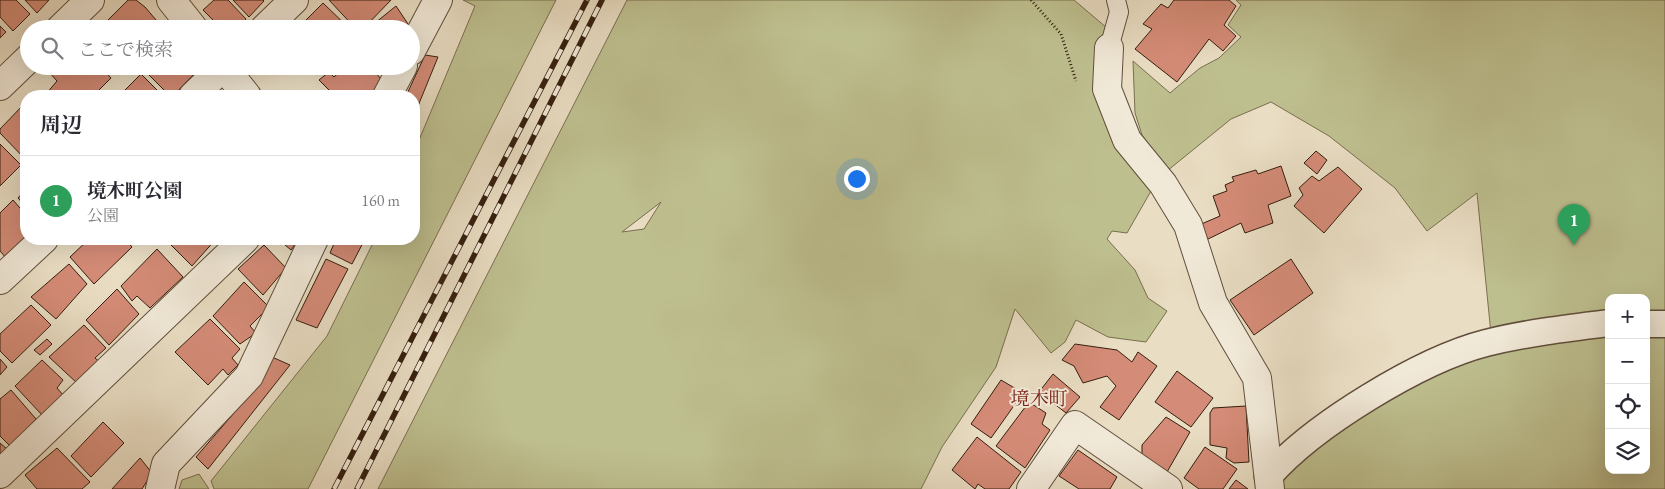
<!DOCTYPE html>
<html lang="ja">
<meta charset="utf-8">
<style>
body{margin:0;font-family:"EB Garamond","Noto Serif JP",serif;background:#f2f2f3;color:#2b2b33}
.controls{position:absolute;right:15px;bottom:15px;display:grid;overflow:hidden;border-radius:10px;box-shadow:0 5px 20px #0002}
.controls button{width:45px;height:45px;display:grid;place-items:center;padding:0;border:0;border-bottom:1px solid #e1e1e2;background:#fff;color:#2b2b33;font:25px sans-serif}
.you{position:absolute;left:856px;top:178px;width:18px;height:18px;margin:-12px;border:4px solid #fff;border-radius:50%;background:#1a73e8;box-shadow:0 0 0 8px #1a73e833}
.badge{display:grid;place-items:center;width:32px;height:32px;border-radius:50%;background:#8f2418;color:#fff;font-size:16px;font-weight:700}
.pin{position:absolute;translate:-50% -41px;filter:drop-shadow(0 1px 2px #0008)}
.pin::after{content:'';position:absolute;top:26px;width:18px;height:15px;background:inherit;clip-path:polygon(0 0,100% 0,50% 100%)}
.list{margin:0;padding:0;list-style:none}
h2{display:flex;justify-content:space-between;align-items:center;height:65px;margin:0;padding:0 20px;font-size:21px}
h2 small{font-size:16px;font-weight:400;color:#7c7c81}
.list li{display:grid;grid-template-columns:32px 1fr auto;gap:15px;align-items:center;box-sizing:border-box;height:90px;padding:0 20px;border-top:1px solid #e1e1e2}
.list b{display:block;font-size:19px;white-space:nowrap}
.list p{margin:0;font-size:16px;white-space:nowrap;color:#7c7c81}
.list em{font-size:16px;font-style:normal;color:#7c7c81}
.icon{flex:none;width:28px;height:28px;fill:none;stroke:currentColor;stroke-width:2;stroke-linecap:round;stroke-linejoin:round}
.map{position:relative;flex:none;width:1665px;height:489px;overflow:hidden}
.search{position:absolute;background:#fff;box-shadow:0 5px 20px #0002;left:20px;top:20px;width:400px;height:55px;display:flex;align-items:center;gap:12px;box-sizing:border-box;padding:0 18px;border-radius:28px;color:#7c7c81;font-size:19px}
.panel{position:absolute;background:#fff;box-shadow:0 5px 20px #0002;left:20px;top:90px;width:400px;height:155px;border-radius:20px}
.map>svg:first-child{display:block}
.green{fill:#bebf8f;stroke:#796e4e;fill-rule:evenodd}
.building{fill:#d48b77;stroke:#341e0e}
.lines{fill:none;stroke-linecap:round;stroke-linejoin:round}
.service-casing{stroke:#614e3b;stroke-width:20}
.pedestrian-casing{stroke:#614e3b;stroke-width:29}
.minor-casing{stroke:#614e3b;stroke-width:30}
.path{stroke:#341e0e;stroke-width:3;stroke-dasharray:1 2.5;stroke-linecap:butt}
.service{stroke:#f1e9d8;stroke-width:18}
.pedestrian{stroke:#f1e9d8;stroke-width:26}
.minor{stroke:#f1e9d8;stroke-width:28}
.rail-casing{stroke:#341e0e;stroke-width:5.5}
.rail{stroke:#f1e9d8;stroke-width:4;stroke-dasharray:11;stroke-linecap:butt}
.labels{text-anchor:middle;stroke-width:4;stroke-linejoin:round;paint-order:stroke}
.neighbourhood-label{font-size:19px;fill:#7a1f14;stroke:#f1e9d8}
</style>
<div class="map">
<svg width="1665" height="489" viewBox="0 0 1665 489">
<rect width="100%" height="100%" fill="#e9ddc3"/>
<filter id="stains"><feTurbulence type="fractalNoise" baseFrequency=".004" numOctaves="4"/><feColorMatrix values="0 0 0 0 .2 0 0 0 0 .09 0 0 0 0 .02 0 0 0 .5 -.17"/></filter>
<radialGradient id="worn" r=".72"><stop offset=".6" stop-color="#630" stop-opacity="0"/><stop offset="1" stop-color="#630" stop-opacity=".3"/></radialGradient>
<path class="green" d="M463,0H556L308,489H214L211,481L327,336L375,239H414V152L475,6Z
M627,0H1074L1107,28L1100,54L1151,191L1127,233L1112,231L1107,239L1135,270L1148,298L1167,311L1146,342L1108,337L1076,320L1065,342L1051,353L1015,309L996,367L942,447L921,489H378ZM661,202L644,229L622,232Z
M1236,0H1665V489H1284L1278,466L1491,334L1477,193L1427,231L1395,188L1329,136L1271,102L1231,119L1167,171L1142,135L1135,113L1133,61L1170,93L1200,68L1219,58L1241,37L1228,25L1241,5ZM1609,298H1646V470H1609Z
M199,474L209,489H179L182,480Z"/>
<path class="building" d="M0,0H16L30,14L13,31L0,17Z
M25,0H49L37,13Z
M128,0H136L145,7L162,27L99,29Z
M214,0H228L246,19L237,29H222L203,10Z
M233,0H263L264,1L249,17Z
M329,0H391L363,29H356Z
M1174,0H1229L1236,6L1224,25L1236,36L1223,51L1209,39L1177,82L1135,49L1152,29L1143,24L1161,4L1168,8Z
M323,3L350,29H297Z
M396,6L408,24L406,29H379L375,23Z
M0,26L6,32L0,38Z
M425,55L438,57L418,106L414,103V96H406Z
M55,66H100L111,78L93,96H49L46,94L57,81L49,72Z
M140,66H202L173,96H170Z
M308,66H327L318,75Z
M346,66H370L381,79L372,96H335L319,80L329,72L334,77Z
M141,74L163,96H119Z
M26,102V160L0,133V129Z
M0,144L21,165L0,186Z
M1316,151L1327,160L1317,174L1304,163Z
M1281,166L1291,196L1268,205L1273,223L1245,233L1241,223L1206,240L1199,225L1220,216L1213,196L1227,191L1225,185L1234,181L1232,177L1256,170L1258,174Z
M1338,167L1362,189L1324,233L1294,206L1303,195L1299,188L1312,176L1319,181Z
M26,189V207L18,198Z
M13,200L26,215V236L6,258L0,251V213Z
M89,239H125L132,247L94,284L70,257Z
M165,239H216L192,266Z
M278,239H299L291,250Z
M336,239H365L352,264L330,253Z
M264,245L286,268L263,295L238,269Z
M157,249L183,277L150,308L137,296L132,301L121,286Z
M326,259L348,269L317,328L296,320Z
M1291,259L1313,293L1254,335L1230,300Z
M69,264L87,284L56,319L31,297Z
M244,282L269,307L250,326L256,333L240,344L213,316Z
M117,289L139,314L109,345L86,320Z
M31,305L51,325L12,363L0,351V334Z
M210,319L240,349L232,358L238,365L228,375L223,369L208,385L175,352Z
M84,325L106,348L95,358L101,363L78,384L49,357Z
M47,339L52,344L40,355L34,350Z
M1075,344L1117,350L1132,362L1138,352L1157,366L1119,420L1100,407L1116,386L1107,376L1083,383L1074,366L1062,360Z
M272,357L290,365L208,469L196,457L259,384Z
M0,359L7,367L0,375Z
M42,360L63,380L57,388L64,396L42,415L15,386Z
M1177,371L1213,398L1191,427L1155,402Z
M1053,374L1080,397L1066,413L1039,392Z
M1001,380L1023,393L991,438L971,424Z
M11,390L36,419L11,447L0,436V399Z
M1029,402L1046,413L1042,424L1050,430L1025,468L996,446Z
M1246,406L1249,462L1234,463L1226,458L1227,448L1210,445V413L1213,408Z
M1166,417L1190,432L1167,472L1142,456V445Z
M103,422L124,443L91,477L71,456Z
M977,437L1021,472L1009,489H985L978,484L975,489L952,470Z
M0,443L7,449L0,456Z
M1205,447L1237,469L1223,489H1199L1184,478Z
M57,448L90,482L82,489H37L25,475Z
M1078,450L1117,477L1110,489H1079L1059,476Z
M140,458L152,473L142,489H112Z
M1236,480L1248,489H1229Z"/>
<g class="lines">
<g class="service-casing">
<path id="service" d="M1109,48L1119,12L1116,0"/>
</g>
<g class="pedestrian-casing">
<path id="pedestrian" d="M1646,324H1665
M1268,477C1312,426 1420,360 1486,343C1526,333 1568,328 1609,323"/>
</g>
<g class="minor-casing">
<path id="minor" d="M171,0L194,29
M60,29L90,0
M264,29L294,0
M1109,48L1107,89L1127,140L1163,184L1188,225L1213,303L1257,378L1270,489
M411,51L438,0
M223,66L247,96
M0,86L29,58
M193,96L224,66
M387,96L403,66
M0,280L44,239
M0,474L245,239
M160,489L166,464L249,376L314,239
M1031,489L1075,425L1168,489"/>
</g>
<path class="path" d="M1031,0L1061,34L1076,81"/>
<use href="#service" class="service"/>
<use href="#pedestrian" class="pedestrian"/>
<use href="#minor" class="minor"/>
<g class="rail-casing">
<path id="rail" d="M334,489L587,0
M357,489L602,0"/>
</g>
<use href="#rail" class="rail"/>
</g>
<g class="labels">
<g class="neighbourhood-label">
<text x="1039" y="405">境木町</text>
</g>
</g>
<rect width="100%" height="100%" filter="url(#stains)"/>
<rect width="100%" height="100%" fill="url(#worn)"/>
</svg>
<div class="controls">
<button>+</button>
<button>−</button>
<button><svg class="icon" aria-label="locate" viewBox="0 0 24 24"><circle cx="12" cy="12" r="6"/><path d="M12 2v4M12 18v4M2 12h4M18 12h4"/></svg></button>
<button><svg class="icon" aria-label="layers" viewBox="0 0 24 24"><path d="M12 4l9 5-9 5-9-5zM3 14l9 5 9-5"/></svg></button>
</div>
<div class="you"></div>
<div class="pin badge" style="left:1574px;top:245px;background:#2e9e5b">1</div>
<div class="search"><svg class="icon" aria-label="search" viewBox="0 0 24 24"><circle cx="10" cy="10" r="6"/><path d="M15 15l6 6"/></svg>ここで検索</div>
<section class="panel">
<h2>周辺<small></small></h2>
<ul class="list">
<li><span class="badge" style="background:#2e9e5b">1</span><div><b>境木町公園</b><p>公園</p></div><em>160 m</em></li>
</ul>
</section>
</div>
